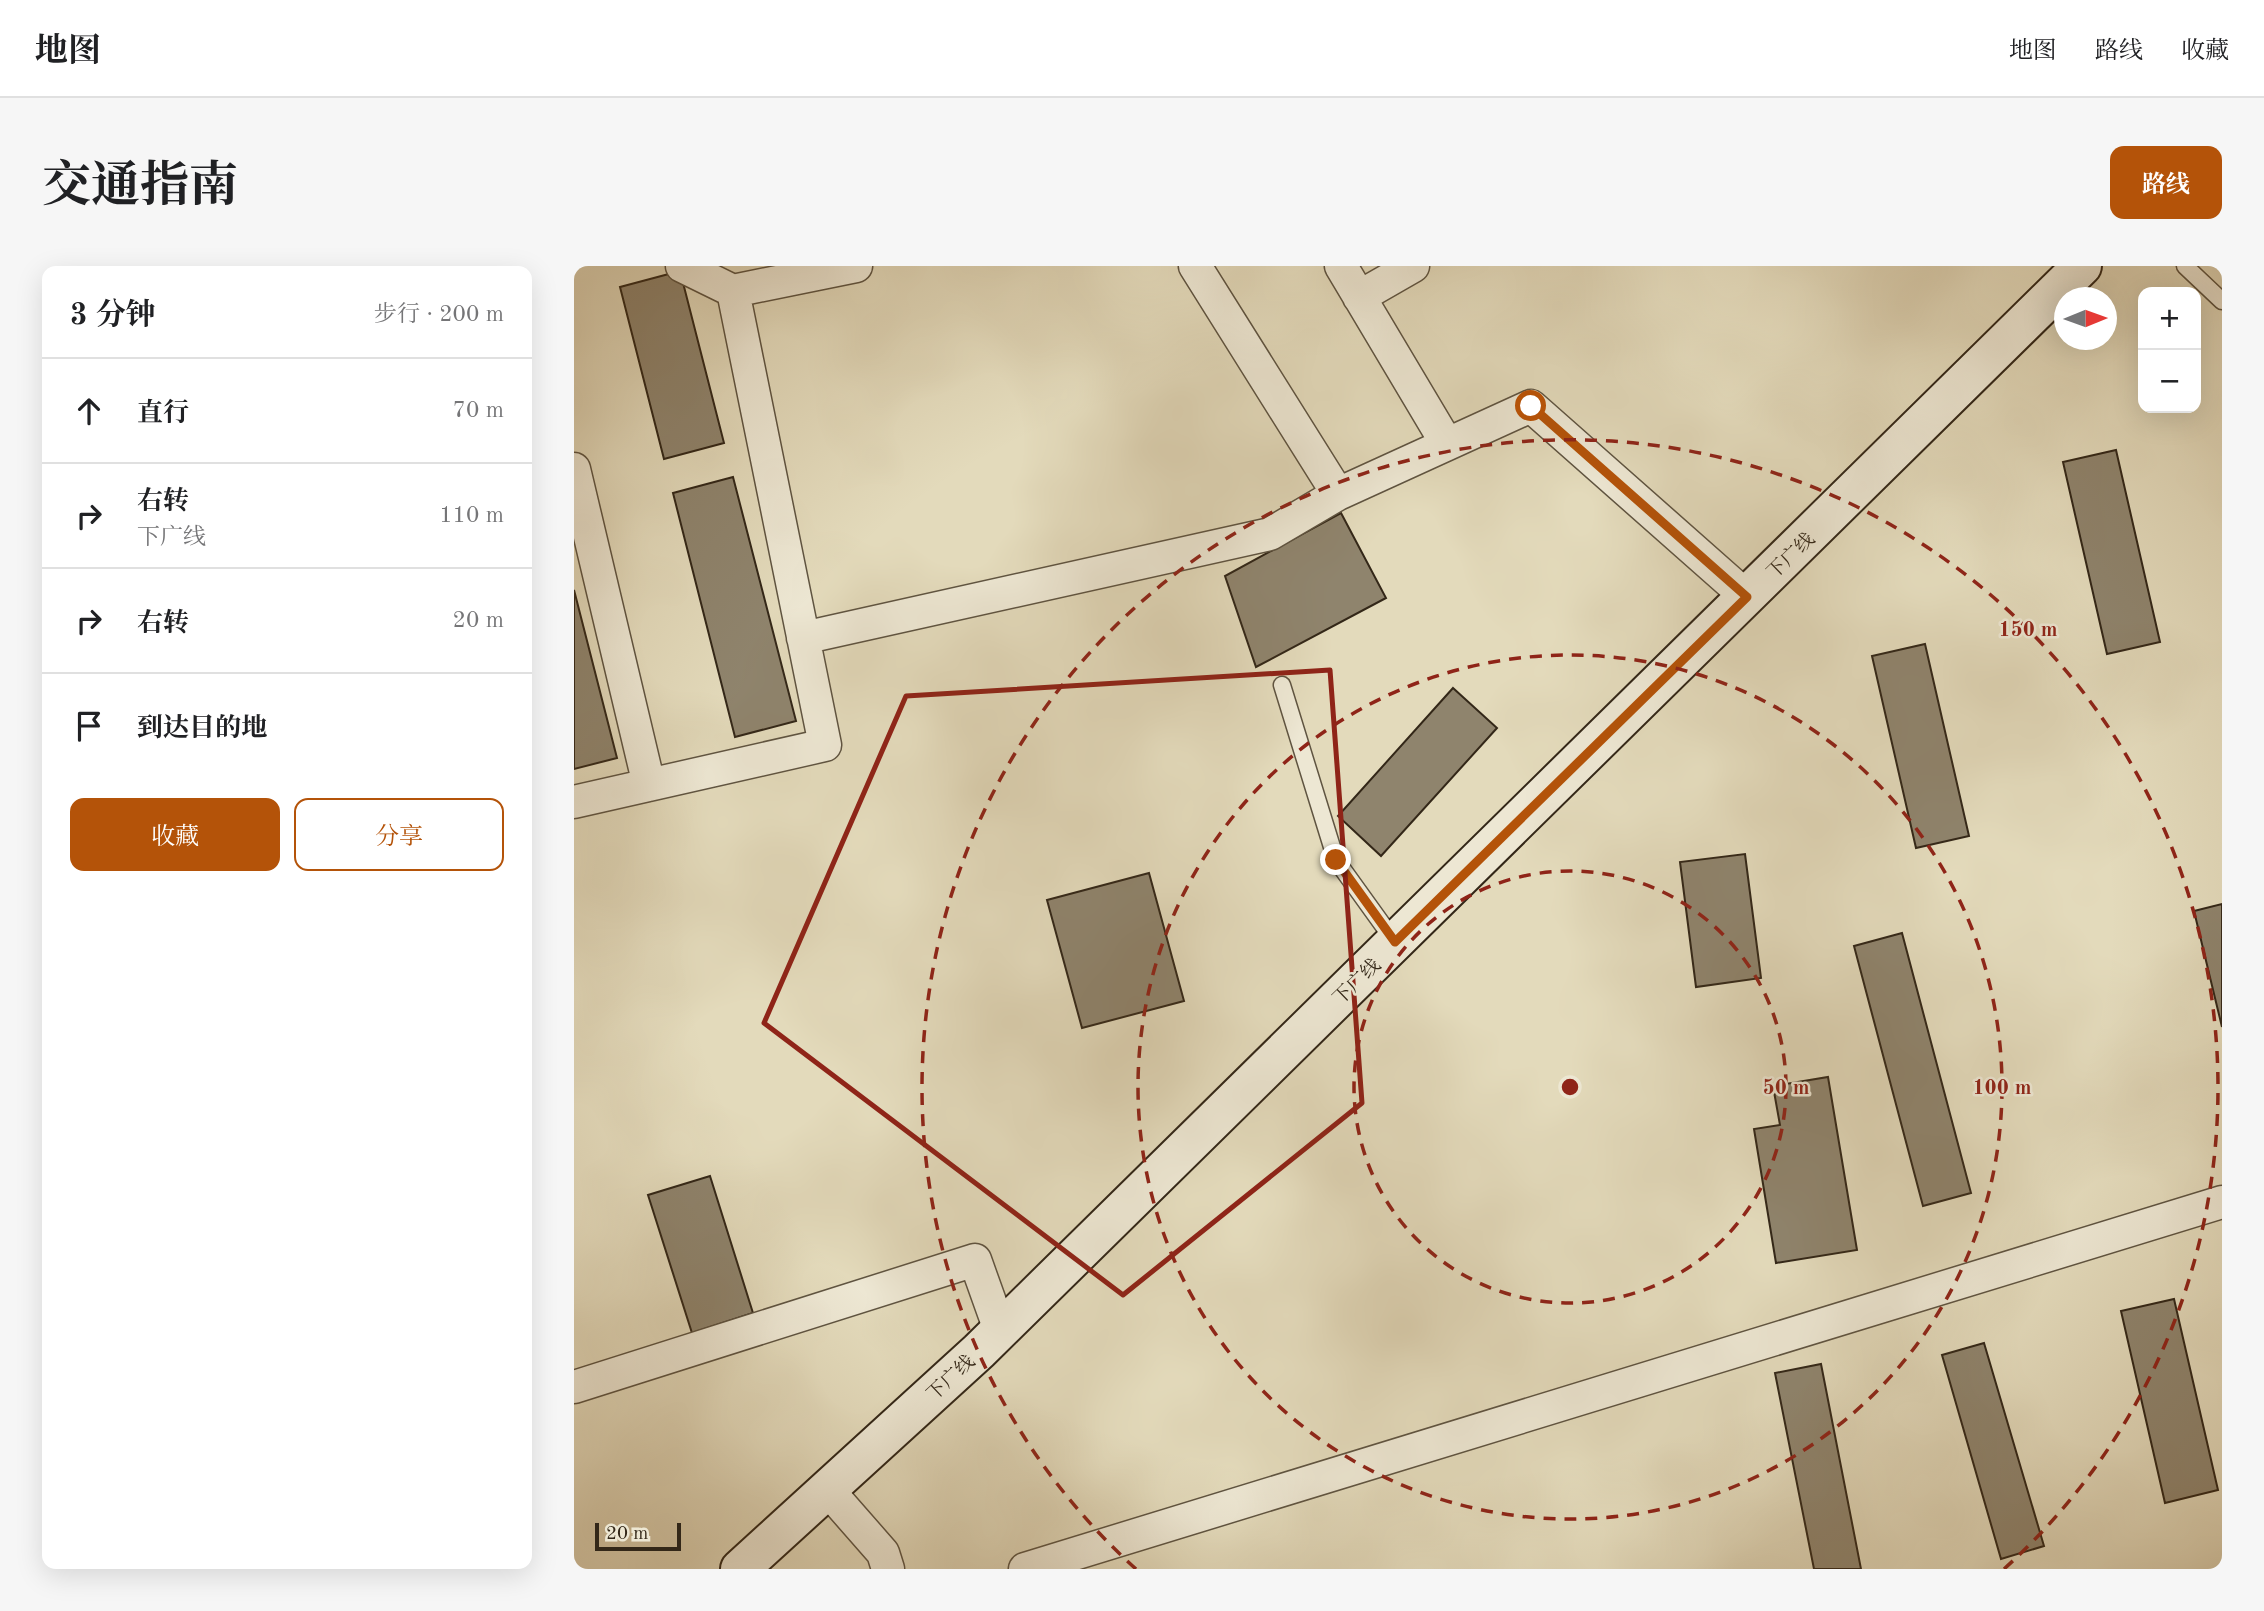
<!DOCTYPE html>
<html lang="zh">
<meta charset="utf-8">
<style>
body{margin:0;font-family:"Old Standard TT","Noto Serif SC",serif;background:#f6f6f6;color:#202124}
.controls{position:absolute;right:21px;top:21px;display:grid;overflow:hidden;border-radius:14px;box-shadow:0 7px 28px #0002}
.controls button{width:63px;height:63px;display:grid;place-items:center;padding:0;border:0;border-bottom:2px solid #e0e0e0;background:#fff;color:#202124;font:35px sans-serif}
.compass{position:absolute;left:1480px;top:21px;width:63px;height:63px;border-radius:50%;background:#fff;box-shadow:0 7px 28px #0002;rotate:89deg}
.scale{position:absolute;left:21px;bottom:18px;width:86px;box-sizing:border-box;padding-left:7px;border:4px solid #332718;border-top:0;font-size:19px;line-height:24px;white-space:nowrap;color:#332718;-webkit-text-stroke:5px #ede7d3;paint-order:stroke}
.stop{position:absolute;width:21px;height:21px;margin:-16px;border:5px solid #b45309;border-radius:50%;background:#fff}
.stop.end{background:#b45309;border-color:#fff;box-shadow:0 2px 7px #0008}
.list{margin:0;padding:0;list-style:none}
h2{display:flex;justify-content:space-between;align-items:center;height:91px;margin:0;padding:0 28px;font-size:30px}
h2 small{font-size:23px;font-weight:400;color:#757577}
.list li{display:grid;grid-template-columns:46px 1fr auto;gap:21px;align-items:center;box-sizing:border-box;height:105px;padding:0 28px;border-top:2px solid #e0e0e0}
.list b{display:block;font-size:26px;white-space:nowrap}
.list p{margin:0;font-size:23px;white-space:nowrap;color:#757577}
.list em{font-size:23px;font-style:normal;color:#757577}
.actions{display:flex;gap:14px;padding:21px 28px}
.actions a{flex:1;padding:16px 0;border:2px solid #b45309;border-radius:14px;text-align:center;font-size:24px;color:#b45309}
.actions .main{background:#b45309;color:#fff}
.icon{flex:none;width:38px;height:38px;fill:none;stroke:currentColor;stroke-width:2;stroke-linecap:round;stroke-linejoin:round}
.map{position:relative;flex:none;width:1648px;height:1303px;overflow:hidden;border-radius:14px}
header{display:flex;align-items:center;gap:42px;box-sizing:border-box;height:98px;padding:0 35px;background:#fff;border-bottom:2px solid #e0e0e0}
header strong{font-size:33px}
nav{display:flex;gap:38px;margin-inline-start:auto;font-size:24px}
.intro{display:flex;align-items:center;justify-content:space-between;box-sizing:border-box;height:168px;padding:0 42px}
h1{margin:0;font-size:49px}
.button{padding:18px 32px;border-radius:14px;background:#b45309;color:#fff;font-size:24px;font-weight:700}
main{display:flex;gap:42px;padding:0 42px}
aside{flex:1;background:#fff;border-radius:14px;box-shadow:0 7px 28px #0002}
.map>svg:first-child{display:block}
.building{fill:#8f846d;stroke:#332718;stroke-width:2}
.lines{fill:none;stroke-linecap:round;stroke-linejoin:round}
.service-casing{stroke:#5f5441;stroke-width:19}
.minor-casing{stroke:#5f5441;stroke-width:35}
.secondary-casing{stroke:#332718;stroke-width:42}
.service{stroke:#ede7d3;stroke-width:16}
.minor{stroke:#ede7d3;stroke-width:32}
.secondary{stroke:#ede7d3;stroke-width:38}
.route{stroke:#b45309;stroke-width:9}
.marked{fill:none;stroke:#8f2418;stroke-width:5;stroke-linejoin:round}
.ring{fill:none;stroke:#8f2418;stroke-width:3.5;stroke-dasharray:12 9}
.labels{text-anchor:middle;stroke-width:5;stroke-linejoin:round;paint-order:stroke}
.street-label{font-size:19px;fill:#332718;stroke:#ede7d3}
.centre{fill:#8f2418;stroke:#ede7d3;stroke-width:3.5}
.ring-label{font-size:21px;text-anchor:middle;font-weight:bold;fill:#8f2418;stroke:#ede7d3;stroke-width:5;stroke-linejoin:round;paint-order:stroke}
</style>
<header>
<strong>地图</strong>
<nav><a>地图</a><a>路线</a><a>收藏</a></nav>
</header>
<div class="intro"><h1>交通指南</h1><a class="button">路线</a></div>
<main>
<aside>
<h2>3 分钟<small>步行 · 200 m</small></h2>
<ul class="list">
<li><svg class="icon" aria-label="ahead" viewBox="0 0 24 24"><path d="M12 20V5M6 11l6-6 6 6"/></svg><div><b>直行</b></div><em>70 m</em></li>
<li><svg class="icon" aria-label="right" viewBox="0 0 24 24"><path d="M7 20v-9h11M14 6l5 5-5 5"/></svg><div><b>右转</b><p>下广线</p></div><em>110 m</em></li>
<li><svg class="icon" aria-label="right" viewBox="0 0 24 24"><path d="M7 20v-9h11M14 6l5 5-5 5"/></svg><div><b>右转</b></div><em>20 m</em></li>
<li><svg class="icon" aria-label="arrive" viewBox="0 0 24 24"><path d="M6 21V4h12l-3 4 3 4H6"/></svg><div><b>到达目的地</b></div></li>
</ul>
<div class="actions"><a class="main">收藏</a><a>分享</a></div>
</aside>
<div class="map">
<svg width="1648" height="1303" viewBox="0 0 1648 1303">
<rect width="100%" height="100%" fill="#e3dabb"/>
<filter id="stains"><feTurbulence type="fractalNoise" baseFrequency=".00286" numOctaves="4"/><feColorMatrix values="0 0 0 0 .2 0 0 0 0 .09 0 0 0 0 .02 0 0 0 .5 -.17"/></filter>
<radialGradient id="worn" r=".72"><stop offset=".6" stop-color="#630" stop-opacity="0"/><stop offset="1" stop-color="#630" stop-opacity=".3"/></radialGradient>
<path class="building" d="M106,5L150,177L90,193L46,21Z
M1542,184L1586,376L1533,388L1489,196Z
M159,211L222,455L161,471L99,227Z
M767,247L812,332L682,401L651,310Z
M0,324L43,492L0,503Z
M1351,378L1395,570L1342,582L1298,390Z
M879,422L923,462L807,590L764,550Z
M1171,588L1187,712L1122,721L1106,596Z
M575,607L610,735L508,762L473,634Z
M1648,638V761L1620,645Z
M1328,667L1397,927L1349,940L1280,680Z
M1254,811L1283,984L1202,997L1180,863L1206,859L1199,820Z
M136,910L179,1047L118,1067L74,929Z
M1600,1033L1644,1224L1591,1237L1547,1045Z
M1410,1077L1470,1280L1427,1293L1368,1089Z
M1247,1098L1287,1303H1240L1201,1107Z"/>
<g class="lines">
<g class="service-casing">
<path id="service" d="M1611,0L1648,35
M708,419L762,594L821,676"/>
</g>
<g class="minor-casing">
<path id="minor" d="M621,0L764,228
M767,0L873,178
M159,25L282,0
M785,31L839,0
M0,203L75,519
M229,372L696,268L764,228L957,140L1173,331
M0,536L251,479L159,25L108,0
M0,1121L401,994L426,1064
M253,1223L309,1287L314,1303
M451,1303L1648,936"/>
</g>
<g class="secondary-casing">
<path id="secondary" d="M166,1303L405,1085L1508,0"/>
</g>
<use href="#service" class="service"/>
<use href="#minor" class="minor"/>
<use href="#secondary" class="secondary"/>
</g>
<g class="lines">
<path class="route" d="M762,594L821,676L1173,331L957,140"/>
</g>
<path class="marked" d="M756,404L788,837L549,1029L190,757L332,430Z"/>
<g class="ring">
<circle cx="996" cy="821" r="216"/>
<circle cx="996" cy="821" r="432"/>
<path d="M562 1303A648 648 0 1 1 1430 1303"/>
</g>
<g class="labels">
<g class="street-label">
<text transform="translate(1216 289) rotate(-44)" y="7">下广线</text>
<text transform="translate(782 715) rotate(-44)" y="7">下广线</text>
<text transform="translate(376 1111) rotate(-43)" y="7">下广线</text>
</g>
</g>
<circle cx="996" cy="821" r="10" class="centre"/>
<g class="ring-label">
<text x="1454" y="370">150 m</text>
<text x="1212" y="828">50 m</text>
<text x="1428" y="828">100 m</text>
</g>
<rect width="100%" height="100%" filter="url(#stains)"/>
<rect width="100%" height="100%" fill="url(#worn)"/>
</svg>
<div class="controls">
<button>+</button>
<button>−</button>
</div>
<svg class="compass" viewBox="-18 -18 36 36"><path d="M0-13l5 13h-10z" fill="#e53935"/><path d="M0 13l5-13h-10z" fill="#757577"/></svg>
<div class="scale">20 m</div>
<div class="stop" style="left:957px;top:140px"></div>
<div class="stop end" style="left:762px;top:594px"></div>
</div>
</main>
